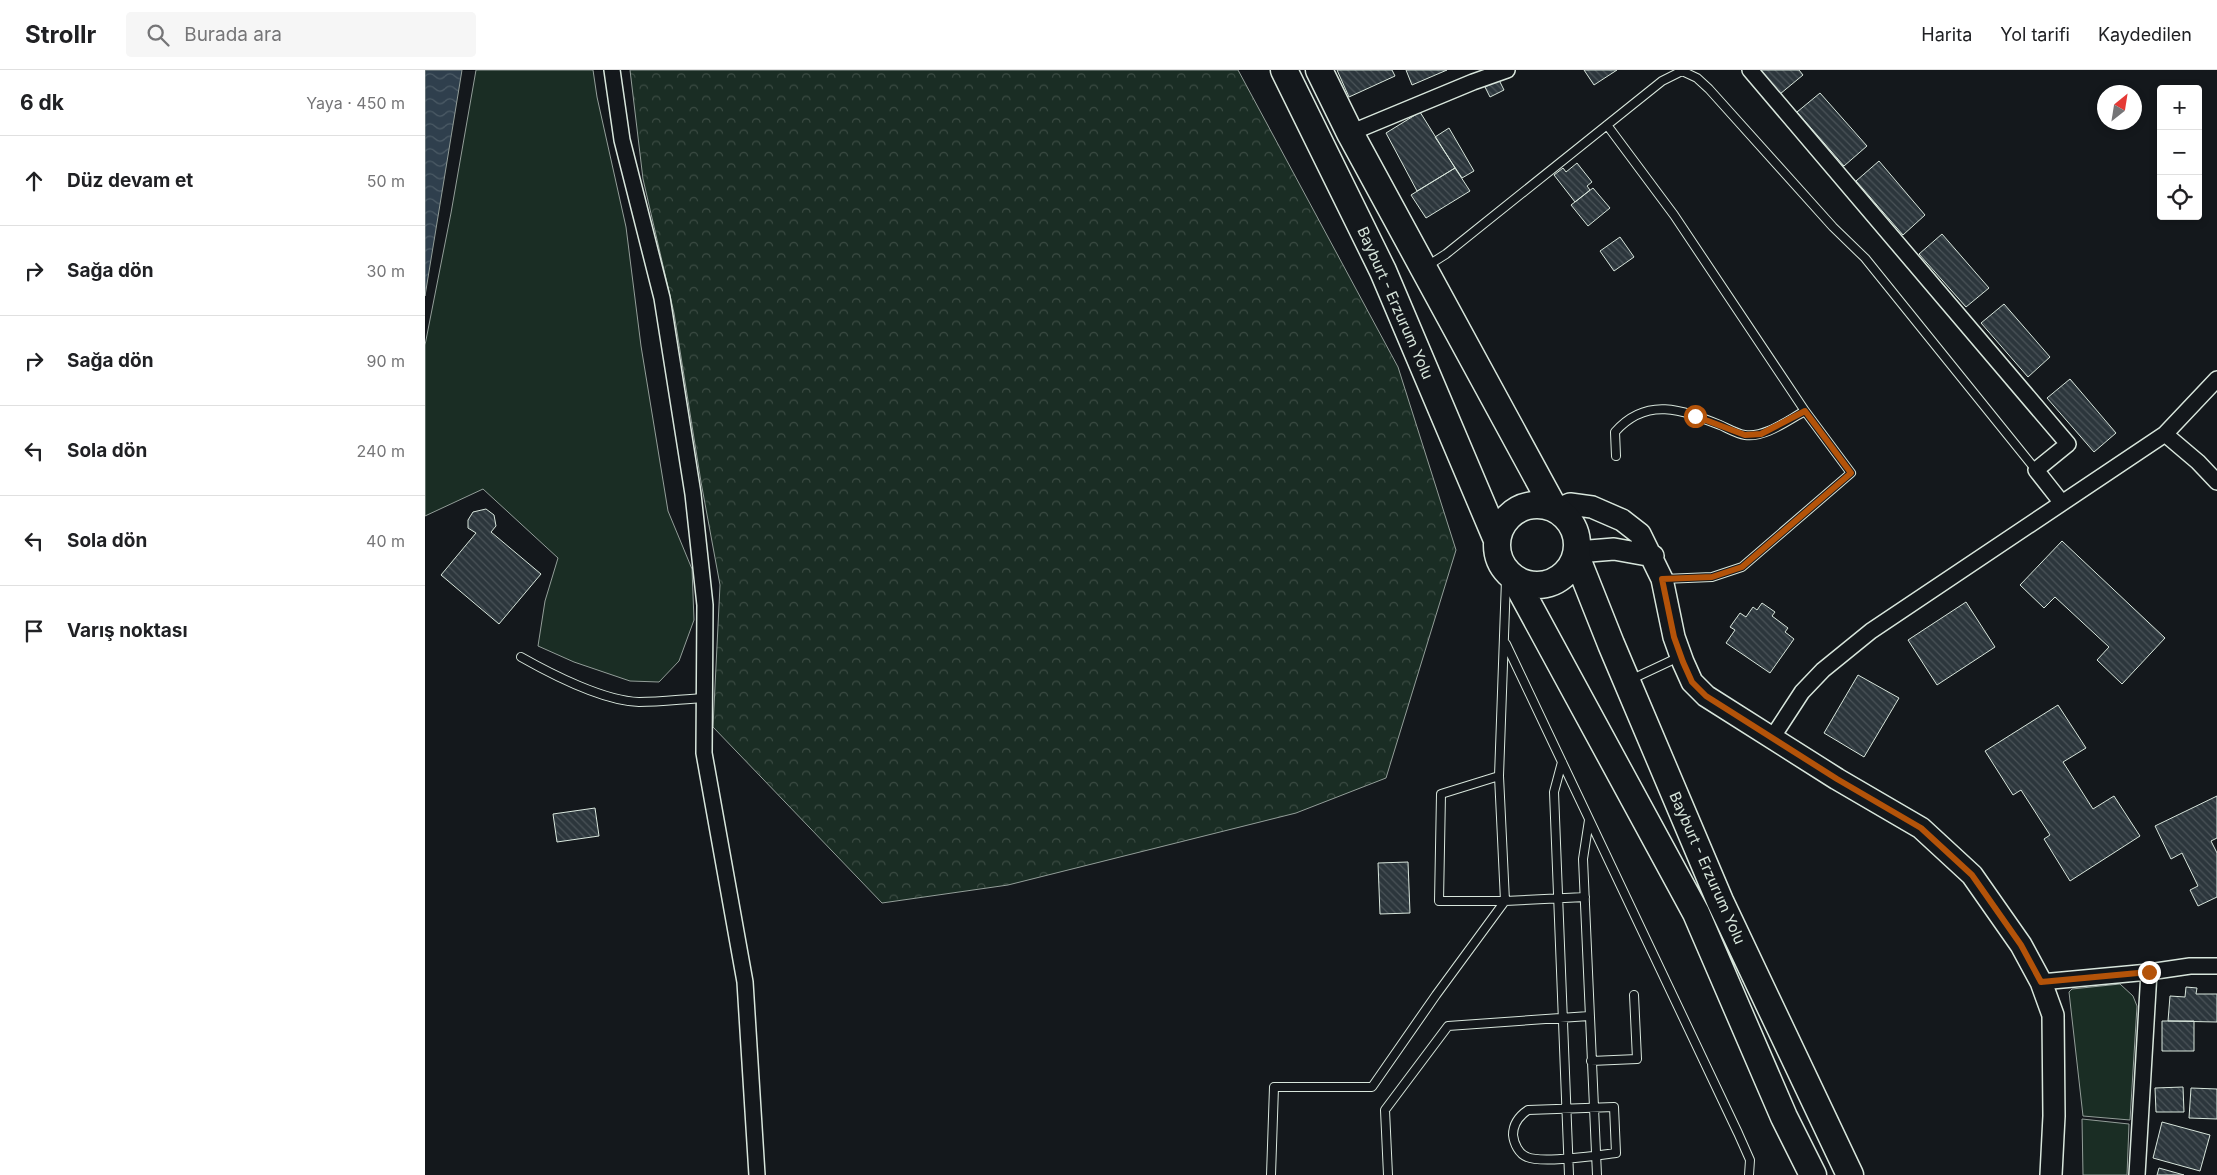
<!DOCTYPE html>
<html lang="tr">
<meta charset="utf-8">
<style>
body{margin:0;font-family:Inter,sans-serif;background:#f6f6f6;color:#202124}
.controls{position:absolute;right:15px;top:15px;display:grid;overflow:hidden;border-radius:5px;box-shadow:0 2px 8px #0003}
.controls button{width:45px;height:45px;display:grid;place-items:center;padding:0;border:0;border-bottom:1px solid #e0e0e0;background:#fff;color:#202124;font:25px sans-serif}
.compass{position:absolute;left:1672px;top:15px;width:45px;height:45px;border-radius:50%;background:#fff;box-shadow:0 2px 8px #0003;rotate:30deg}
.stop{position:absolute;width:15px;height:15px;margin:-11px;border:4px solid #b45309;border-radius:50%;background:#fff}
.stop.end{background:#b45309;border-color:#fff;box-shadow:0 1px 5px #0008}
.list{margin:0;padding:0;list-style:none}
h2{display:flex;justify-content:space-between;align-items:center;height:65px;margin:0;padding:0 20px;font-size:21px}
h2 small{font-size:16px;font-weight:400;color:#757577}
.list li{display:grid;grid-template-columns:32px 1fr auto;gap:15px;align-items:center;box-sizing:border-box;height:90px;padding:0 20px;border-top:1px solid #e0e0e0}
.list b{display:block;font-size:19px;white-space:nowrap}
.list em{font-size:16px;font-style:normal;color:#757577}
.icon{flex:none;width:28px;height:28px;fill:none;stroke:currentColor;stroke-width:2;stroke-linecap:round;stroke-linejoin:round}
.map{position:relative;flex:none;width:1792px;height:1105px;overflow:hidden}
header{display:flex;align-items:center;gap:30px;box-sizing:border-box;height:70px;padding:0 25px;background:#fff;border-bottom:1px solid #e0e0e0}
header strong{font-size:24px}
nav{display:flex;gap:28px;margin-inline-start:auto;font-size:18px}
.search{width:350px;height:45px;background:#f6f6f6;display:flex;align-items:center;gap:12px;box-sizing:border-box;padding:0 18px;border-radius:5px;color:#757577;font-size:19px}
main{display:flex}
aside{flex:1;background:#fff}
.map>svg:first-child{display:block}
.forest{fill:url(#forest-crowns);stroke:#939e99}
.green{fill:#1a2d24;stroke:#939e99}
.water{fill:url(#water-waves);stroke:#939e99}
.building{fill:url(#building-back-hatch);stroke:#d8e6dc}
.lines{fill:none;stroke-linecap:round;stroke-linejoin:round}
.lane-casing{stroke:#d8e6dc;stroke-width:10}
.street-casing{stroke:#d8e6dc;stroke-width:18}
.secondary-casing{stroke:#d8e6dc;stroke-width:24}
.highway-casing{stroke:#d8e6dc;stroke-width:29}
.lane{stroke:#14181c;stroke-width:8}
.street{stroke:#14181c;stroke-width:15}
.secondary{stroke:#14181c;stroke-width:21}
.highway{stroke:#14181c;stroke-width:26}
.route{stroke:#b45309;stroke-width:6}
.labels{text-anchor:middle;stroke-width:4;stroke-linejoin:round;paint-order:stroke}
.street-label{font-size:15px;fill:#d8e6dc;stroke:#14181c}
</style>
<header>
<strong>Strollr</strong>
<div class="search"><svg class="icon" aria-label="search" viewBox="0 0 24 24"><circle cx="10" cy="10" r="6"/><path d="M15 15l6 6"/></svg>Burada ara</div>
<nav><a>Harita</a><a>Yol tarifi</a><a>Kaydedilen</a></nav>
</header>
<main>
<aside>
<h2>6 dk<small>Yaya · 450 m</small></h2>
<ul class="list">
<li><svg class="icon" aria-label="ahead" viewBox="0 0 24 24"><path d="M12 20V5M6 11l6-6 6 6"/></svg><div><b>Düz devam et</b></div><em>50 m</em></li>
<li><svg class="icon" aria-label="right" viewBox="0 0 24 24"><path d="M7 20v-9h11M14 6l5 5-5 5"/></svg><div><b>Sağa dön</b></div><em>30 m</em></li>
<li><svg class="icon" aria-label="right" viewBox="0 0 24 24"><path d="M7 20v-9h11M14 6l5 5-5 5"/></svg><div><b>Sağa dön</b></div><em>90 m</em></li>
<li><svg class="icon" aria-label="left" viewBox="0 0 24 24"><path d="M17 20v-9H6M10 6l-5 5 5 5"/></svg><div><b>Sola dön</b></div><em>240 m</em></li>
<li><svg class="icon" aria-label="left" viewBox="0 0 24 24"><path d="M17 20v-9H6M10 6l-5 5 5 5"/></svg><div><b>Sola dön</b></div><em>40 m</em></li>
<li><svg class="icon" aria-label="arrive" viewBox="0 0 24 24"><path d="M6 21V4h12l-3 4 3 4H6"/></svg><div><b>Varış noktası</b></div></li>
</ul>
</aside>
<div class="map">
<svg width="1792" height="1105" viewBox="0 0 1792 1105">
<defs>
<pattern id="forest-crowns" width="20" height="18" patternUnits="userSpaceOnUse" patternTransform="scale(1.25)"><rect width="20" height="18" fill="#1a2d24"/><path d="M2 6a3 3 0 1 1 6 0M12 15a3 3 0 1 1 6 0" fill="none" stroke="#3b4b43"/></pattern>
<pattern id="water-waves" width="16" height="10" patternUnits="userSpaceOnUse" patternTransform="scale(1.25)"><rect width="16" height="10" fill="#2f3f4d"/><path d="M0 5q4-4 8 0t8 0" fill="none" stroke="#4c5b66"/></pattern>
<pattern id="building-back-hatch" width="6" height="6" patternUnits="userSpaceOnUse" patternTransform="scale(1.25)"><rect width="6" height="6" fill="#2c363c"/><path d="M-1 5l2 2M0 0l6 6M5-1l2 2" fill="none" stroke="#4a5358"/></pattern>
</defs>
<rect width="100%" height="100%" fill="#14181c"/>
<path class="forest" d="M205,0H813L973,297L1031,480L961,708L871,743L583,815L457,833L288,657L295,515L276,412L249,243L218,109Z"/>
<path class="green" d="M51,0H168L172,27L201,157L216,276L243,441L267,499L269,550L254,591L234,612L205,611L149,592L113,576L120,531L133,488L58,419L0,446V275L26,143Z
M1695,914L1708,926L1712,936L1705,1050L1658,1046L1644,922L1647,919Z
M1657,1049L1704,1054L1702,1105H1658Z"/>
<path class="water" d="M0,0H37L0,226Z"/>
<path class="building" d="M912,0H967L970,6L924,27Z
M981,0H1022L987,15Z
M1159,0H1192L1169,15Z
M1334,0H1374L1378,5L1355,24Z
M1074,10L1079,20L1065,27L1060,17Z
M1395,23L1442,76L1419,96L1372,42Z
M995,42L1030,98L992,121L961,63Z
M1024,58L1049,101L1037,108L1010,67Z
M1454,91L1500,145L1478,165L1431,111Z
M1152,93L1167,112L1162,116L1165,120L1150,132L1129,105L1138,98L1141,102Z
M1030,98L1045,121L1001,148L986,125Z
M1168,118L1185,138L1163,156L1146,135Z
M1517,164L1564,218L1541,237L1494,184Z
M1195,167L1209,187L1189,201L1175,181Z
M1579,234L1625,287L1603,307L1556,253Z
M1645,309L1691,363L1669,382L1622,328Z
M61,439L69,445L71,456L66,462L116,504L74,554L16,505L51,463L43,458V450L48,442Z
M1637,471L1740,568L1697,614L1672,590L1684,577L1630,527L1619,538L1595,515Z
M1541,532L1570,577L1512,615L1483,570Z
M1337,533L1350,542L1347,546L1363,558L1360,562L1369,569L1345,603L1301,573L1310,560L1305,557L1315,543L1321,547L1328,537L1332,540Z
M1433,605L1474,628L1439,687L1399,663Z
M1633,635L1661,678L1638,692L1668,739L1689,726L1715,766L1645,811L1619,769L1625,765L1596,720L1588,725L1560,681Z
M1792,726V768L1786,771L1792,783V827L1773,836L1765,820L1773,816L1757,783L1746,789L1730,756Z
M170,738L174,766L132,772L128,744Z
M983,792L985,843L955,844L953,793Z
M1761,917L1772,918L1771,924H1792V952L1743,951L1745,926L1760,927Z
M1737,951H1769V981H1737Z
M1758,1017L1759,1042H1731L1730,1018Z
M1766,1018L1792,1019V1049L1764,1048Z
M1737,1052L1785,1065L1775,1101L1728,1088Z
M1734,1098L1759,1105H1732Z"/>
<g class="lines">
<g class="lane-casing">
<path id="lane" d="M1182,55L1249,145L1380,341L1426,403L1317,497L1287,507L1238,509
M1002,196L1021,184L1237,11L1257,1L1272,8L1284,19L1408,157L1440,188L1611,400
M1191,386L1190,362C1222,326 1257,340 1295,355C1302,358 1312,364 1320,365C1340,368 1363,350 1380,341
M1081,574L1313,1063L1325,1090L1324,1105
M96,587C126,604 179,631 214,632C236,632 258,629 279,628
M1205,610L1254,587
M1137,692L1129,722L1144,1105
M1074,706L1016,724L1014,831H1080L1160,827
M1164,750L1158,789L1172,1105
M1166,991L1212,989L1209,925
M1189,1037L1191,1083C1173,1085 1118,1094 1102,1087C1094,1084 1089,1074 1088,1065C1088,1054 1094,1046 1103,1040Z
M846,1105L849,1017H947L1011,925L1080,831L1074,706L1081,510
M963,1105L960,1040L1023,956L1164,946"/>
</g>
<g class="street-casing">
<path id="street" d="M187,0L197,70L237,228L268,424L280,535L279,683L320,912L332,1105
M1325,0L1643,374L1611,400L1637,433
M925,63L1048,12L1082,0
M1740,364L1773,392L1792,412
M1347,668L1377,622L1398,600L1446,561L1740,364L1792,309
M1616,912L1724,902L1765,896H1792
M1712,1105L1724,902"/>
</g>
<g class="secondary-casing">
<path id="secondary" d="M1131,440L1145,434L1167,437L1197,450L1215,464L1237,509L1249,567L1258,592L1267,612L1281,626L1412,709L1496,758L1547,805L1596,875L1616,912L1628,945L1629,1046L1626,1105
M1152,482L1189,479L1228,486"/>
</g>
<g class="highway-casing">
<path id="highway" d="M859,0L958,201L1072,470
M894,0L925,63L1129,438
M1072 475a40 40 0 1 1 80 0a40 40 0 1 1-80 0Z
M1151,486L1186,574L1295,831L1425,1105
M1089,508L1271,843L1359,1047L1388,1105"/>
</g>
<use href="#lane" class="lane"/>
<use href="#street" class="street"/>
<use href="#secondary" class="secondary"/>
<use href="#highway" class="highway"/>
</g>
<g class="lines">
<path class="route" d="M1270,346L1320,365L1336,364L1380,341L1426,403L1317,497L1287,507L1237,509L1249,567L1258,592L1267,612L1281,626L1412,709L1496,758L1547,805L1596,875L1616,912L1724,902"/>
</g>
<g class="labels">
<g class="street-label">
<text transform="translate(970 233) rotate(66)" y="5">Bayburt - Erzurum Yolu</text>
<text transform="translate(1282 798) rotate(66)" y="5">Bayburt - Erzurum Yolu</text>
</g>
</g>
</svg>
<div class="controls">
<button>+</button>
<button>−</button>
<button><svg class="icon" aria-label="locate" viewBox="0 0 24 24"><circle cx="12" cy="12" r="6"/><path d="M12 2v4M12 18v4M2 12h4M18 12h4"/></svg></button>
</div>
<svg class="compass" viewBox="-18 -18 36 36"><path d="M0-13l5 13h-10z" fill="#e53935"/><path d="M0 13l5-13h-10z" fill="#757577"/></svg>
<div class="stop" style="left:1270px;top:346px"></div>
<div class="stop end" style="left:1724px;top:902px"></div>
</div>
</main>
